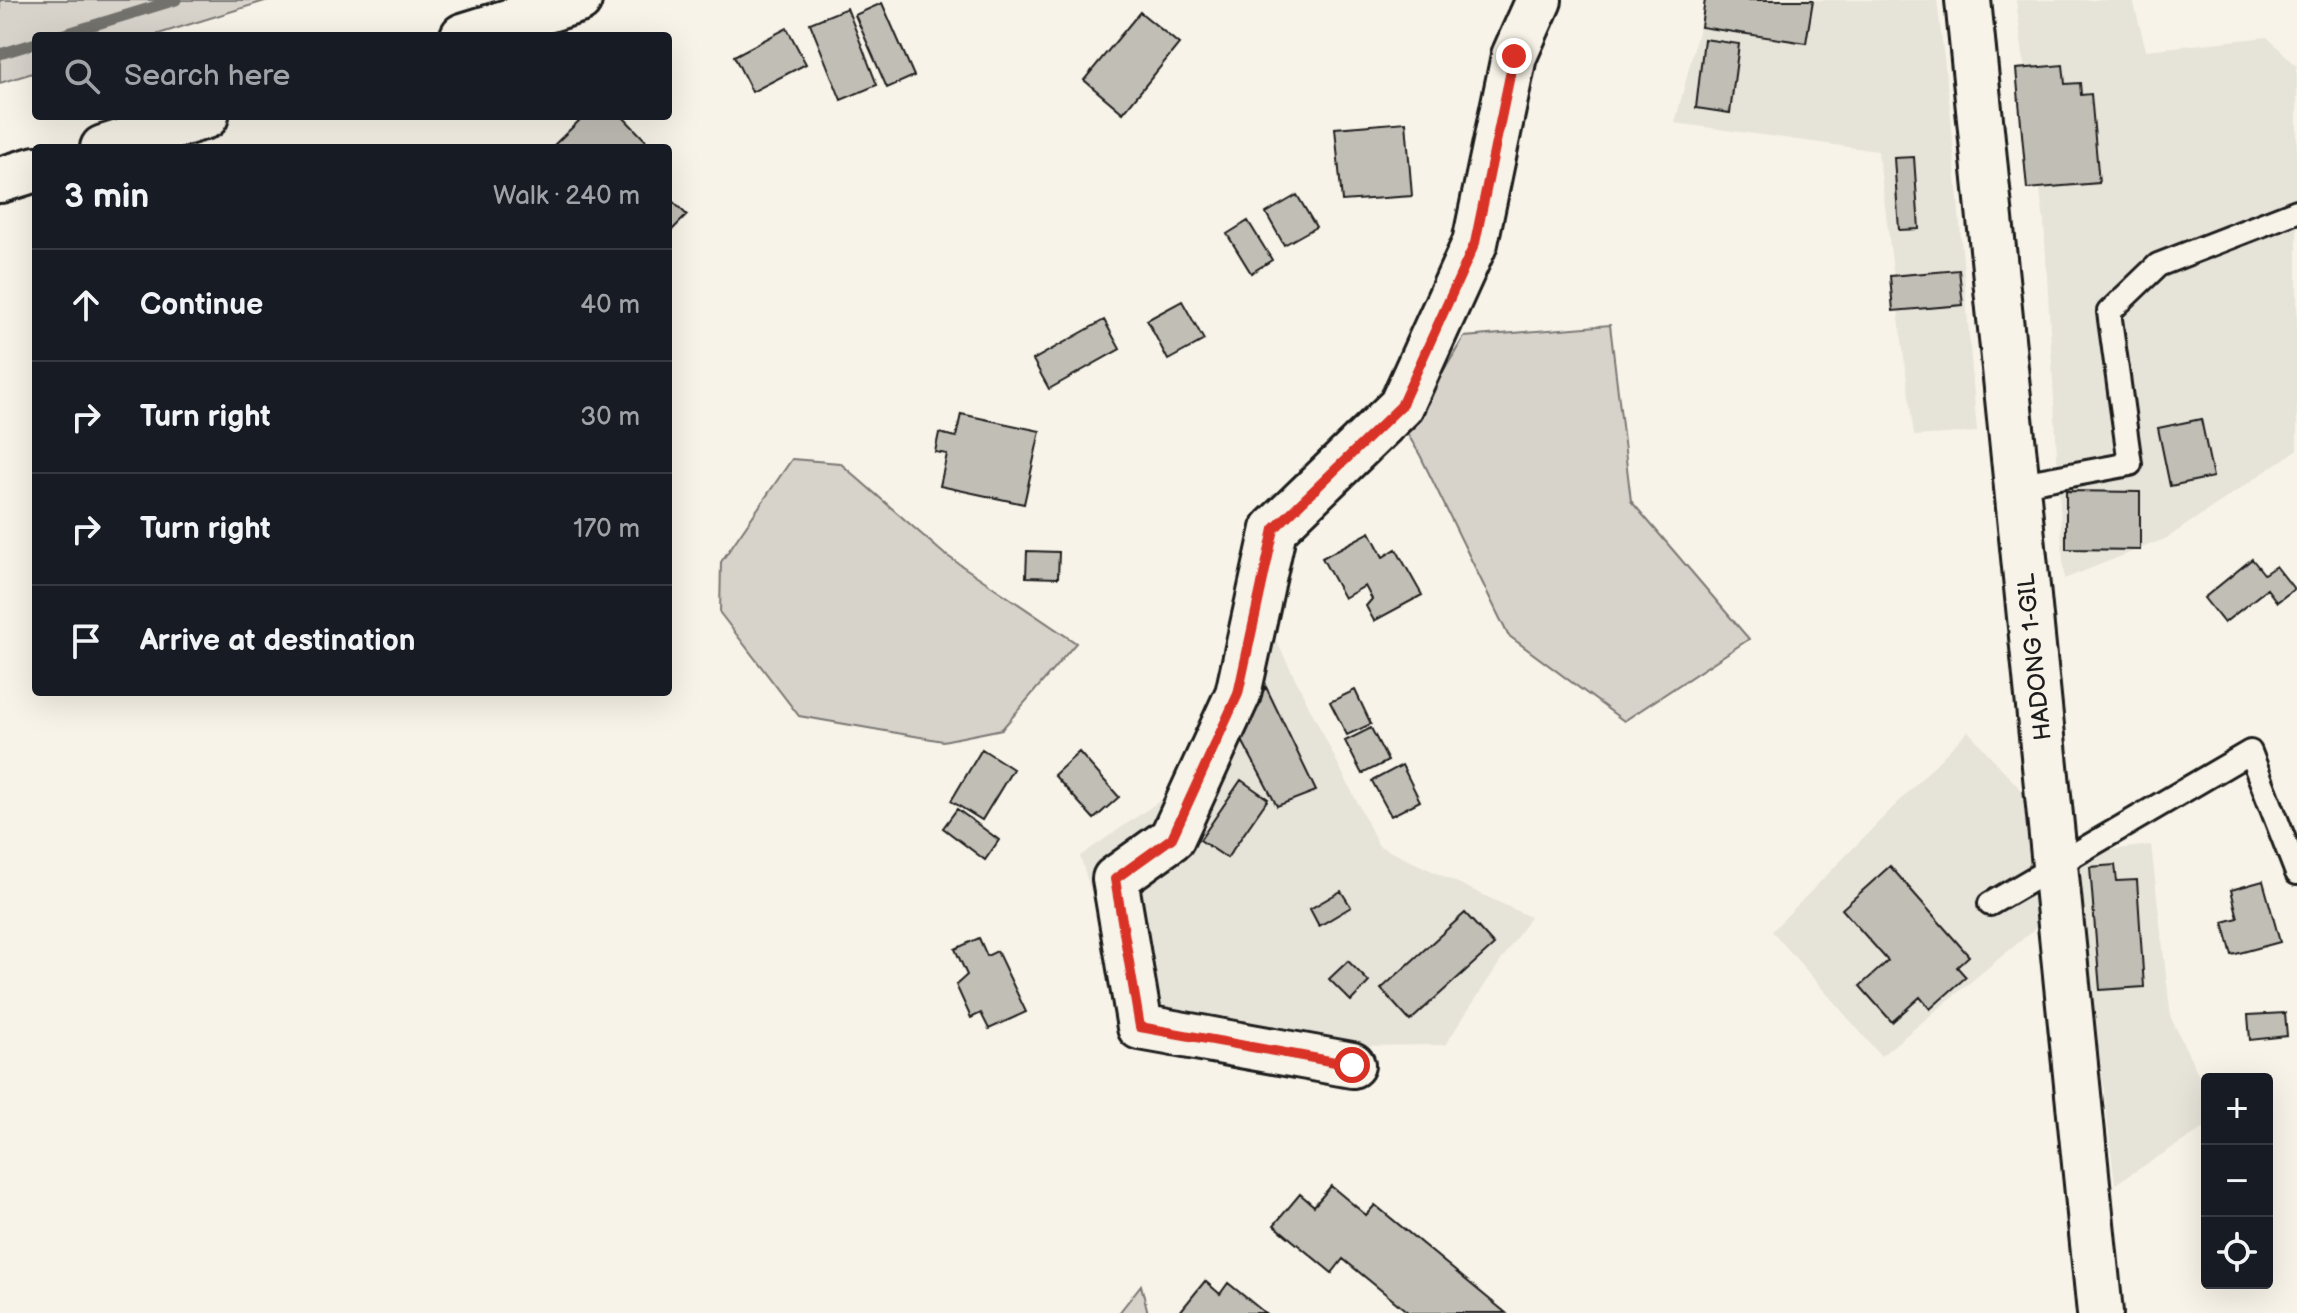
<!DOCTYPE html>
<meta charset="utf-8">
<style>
body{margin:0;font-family:"Balsamiq Sans",sans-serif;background:#242831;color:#f1f3f6}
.controls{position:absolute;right:24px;bottom:24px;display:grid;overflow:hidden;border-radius:8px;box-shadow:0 8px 32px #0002}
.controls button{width:72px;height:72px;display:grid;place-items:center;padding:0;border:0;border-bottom:2px solid #363941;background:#171b24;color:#f1f3f6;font:40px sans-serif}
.stop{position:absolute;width:24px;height:24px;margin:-18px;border:6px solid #d93025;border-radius:50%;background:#fff}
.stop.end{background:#d93025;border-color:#fff;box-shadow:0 2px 8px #0008}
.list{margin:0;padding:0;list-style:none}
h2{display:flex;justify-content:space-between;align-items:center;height:104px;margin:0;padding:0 32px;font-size:34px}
h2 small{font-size:26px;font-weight:400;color:#9ea1a6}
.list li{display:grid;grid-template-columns:52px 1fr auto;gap:24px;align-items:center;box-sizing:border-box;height:112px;padding:0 32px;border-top:2px solid #363941}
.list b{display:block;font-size:30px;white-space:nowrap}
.list em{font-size:26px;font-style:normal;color:#9ea1a6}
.icon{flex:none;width:44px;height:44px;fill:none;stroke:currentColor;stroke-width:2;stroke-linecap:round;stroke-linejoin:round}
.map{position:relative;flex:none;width:2297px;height:1313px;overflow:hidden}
.search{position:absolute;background:#171b24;box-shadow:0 8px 32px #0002;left:32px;top:32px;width:640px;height:88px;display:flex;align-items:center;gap:20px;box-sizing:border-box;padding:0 28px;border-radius:8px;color:#9ea1a6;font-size:30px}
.panel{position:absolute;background:#171b24;box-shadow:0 8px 32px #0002;left:32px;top:144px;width:640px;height:552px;border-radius:8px}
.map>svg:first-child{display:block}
.built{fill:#e6e3d9}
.green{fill:#d7d3cb;stroke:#7a7874;stroke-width:2}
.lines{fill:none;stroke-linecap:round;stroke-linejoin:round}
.stream{stroke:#72716c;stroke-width:11}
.building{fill:#c0beb5;stroke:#1c1c1c;stroke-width:2}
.service-casing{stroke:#1c1c1c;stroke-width:28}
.minor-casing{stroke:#1c1c1c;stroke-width:50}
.tertiary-casing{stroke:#1c1c1c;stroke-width:50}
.service{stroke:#f7f3e8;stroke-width:22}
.minor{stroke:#f7f3e8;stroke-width:44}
.tertiary{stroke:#f7f3e8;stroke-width:44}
.route{stroke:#d93025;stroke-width:10}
.labels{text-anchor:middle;stroke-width:7;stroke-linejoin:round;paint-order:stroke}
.street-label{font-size:24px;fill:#1c1c1c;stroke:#f7f3e8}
</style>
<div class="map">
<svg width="2297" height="1313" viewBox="0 0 2297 1313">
<rect width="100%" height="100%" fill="#f7f3e8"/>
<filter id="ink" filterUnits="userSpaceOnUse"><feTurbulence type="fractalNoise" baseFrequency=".0125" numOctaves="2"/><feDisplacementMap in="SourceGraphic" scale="16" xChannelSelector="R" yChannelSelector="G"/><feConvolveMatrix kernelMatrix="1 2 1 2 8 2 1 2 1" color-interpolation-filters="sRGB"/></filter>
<g filter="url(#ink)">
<path class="built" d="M1706,0H1937L1951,116L1977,432L1914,436L1878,151L1675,123Z
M2016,0H2133L2146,50L2267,37L2297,66V450L2167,538L2064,579L2044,222Z
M1270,628L1379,846L1530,917L1445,1045L1139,1048L1080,856L1171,793Z
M1968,731L2039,810L2047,919L1881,1056L1772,931Z
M2151,845L2171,1018L2207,1092V1126L2115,1184L2076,854Z"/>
<path class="green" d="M0,0H268L152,36H36V72L0,83Z
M1610,325L1631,501L1749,639L1624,721L1508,635L1420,455L1407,433L1464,337Z
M792,459L840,463L943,553L1076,643L1002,729L943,741L799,716L720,613L721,562Z
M1141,1285L1148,1313H1119Z"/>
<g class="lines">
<path class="stream" d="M58,36L176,0
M0,54L36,43"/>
</g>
<path class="building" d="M1705,0H1813L1806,43L1701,27Z
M882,3L914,76L887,88L855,15Z
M847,8L877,85L841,100L810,23Z
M1140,12L1179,44L1123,113L1084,80Z
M787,28L806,64L752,92L734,56Z
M1704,39L1739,44L1730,113L1696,108Z
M2063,65L2065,84L2080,83L2081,95L2091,94L2099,183L2027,189L2016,69Z
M584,116H622L653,148H551Z
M1406,122L1412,196L1342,201L1335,128Z
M1914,157L1919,229L1899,230L1894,158Z
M1297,195L1316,227L1284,245L1266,213Z
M669,198L687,215L668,234V199Z
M1248,221L1272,260L1251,273L1227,234Z
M1959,270L1963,305L1893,311L1890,276Z
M1182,301L1204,340L1168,360L1147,320Z
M1104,320L1120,349L1049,389L1033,360Z
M961,414L1040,431L1024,504L940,486L947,454L935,452L939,433L956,437Z
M2201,419L2213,477L2170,486L2158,428Z
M2066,491L2140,492V550L2066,549Z
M1370,532L1383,557L1396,549L1422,595L1374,621L1366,606L1372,599L1365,586L1344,598L1322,558Z
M1027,551L1059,552L1058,578L1026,577Z
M2252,559L2264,574L2276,566L2294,589L2277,602L2267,589L2224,623L2204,598Z
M1266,687L1316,791L1277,806L1237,731Z
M1355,690L1371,724L1347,735L1330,702Z
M1371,728L1388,761L1362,774L1345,741Z
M982,749L1013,769L982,820L951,801Z
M1079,752L1119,797L1094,819L1054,775Z
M1402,765L1420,801L1391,816L1372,781Z
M1241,780L1268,799L1227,858L1200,840Z
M957,809L999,840L985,860L943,828Z
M2115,865L2117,881L2137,880L2144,987L2100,990L2090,867Z
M1890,866L1969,956L1957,967L1966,977L1930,1009L1920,997L1892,1022L1860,986L1888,961L1842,909Z
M2263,881L2280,942L2232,955L2223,922L2238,918L2231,890Z
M1341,891L1351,907L1319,926L1310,909Z
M1465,913L1494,945L1410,1021L1381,989Z
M979,938L987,956L997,951L1026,1012L989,1029L981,1013L971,1018L956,985L967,975L955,949Z
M1348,961L1369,982L1351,1001L1329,979Z
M2285,1013L2287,1036L2250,1040L2248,1015Z
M1331,1186L1366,1215L1375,1205L1506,1313H1409L1343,1259L1332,1273L1274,1225L1300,1194L1314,1206Z
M1205,1281L1220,1294L1228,1283L1265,1313H1179Z"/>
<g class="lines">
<g class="service-casing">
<path id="service" d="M2016,485L2130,464L2109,312L2158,265L2297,211
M1990,904L2250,752L2297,873"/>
</g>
<g class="minor-casing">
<path id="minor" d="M1968,0L2100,1313
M1352,1065L1140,1027L1115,879L1172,838L1238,694L1274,529L1401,406L1475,243L1514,56L1539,0"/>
</g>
<g class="tertiary-casing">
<path id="tertiary" d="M463,36L579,0
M103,148L206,116
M0,180L36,169"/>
</g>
<use href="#service" class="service"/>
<use href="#minor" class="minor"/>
<use href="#tertiary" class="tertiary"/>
</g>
</g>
<g class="lines" filter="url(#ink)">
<path class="route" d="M1352,1065L1140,1027L1115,879L1172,838L1238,694L1274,529L1401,406L1475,243L1514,56"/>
</g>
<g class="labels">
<g class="street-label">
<text transform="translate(2034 657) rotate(-96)" y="8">HADONG 1-GIL</text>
</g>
</g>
</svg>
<div class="controls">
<button>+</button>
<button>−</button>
<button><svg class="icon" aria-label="locate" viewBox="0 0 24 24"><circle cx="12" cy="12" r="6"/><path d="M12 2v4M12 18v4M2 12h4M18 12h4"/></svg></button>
</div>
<div class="stop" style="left:1352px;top:1065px"></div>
<div class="stop end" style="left:1514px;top:56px"></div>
<div class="search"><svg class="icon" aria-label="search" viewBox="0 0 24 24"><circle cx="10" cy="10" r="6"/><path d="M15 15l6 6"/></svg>Search here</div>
<section class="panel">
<h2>3 min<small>Walk · 240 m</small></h2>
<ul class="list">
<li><svg class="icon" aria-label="ahead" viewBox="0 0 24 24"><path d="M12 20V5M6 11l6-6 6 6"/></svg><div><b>Continue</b></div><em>40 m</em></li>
<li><svg class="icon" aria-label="right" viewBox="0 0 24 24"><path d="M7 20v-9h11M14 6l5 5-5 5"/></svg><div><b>Turn right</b></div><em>30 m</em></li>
<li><svg class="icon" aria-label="right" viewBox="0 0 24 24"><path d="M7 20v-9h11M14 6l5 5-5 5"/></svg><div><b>Turn right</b></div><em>170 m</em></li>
<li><svg class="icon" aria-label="arrive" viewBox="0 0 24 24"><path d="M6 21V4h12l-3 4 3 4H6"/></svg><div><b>Arrive at destination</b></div></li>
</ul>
</section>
</div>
